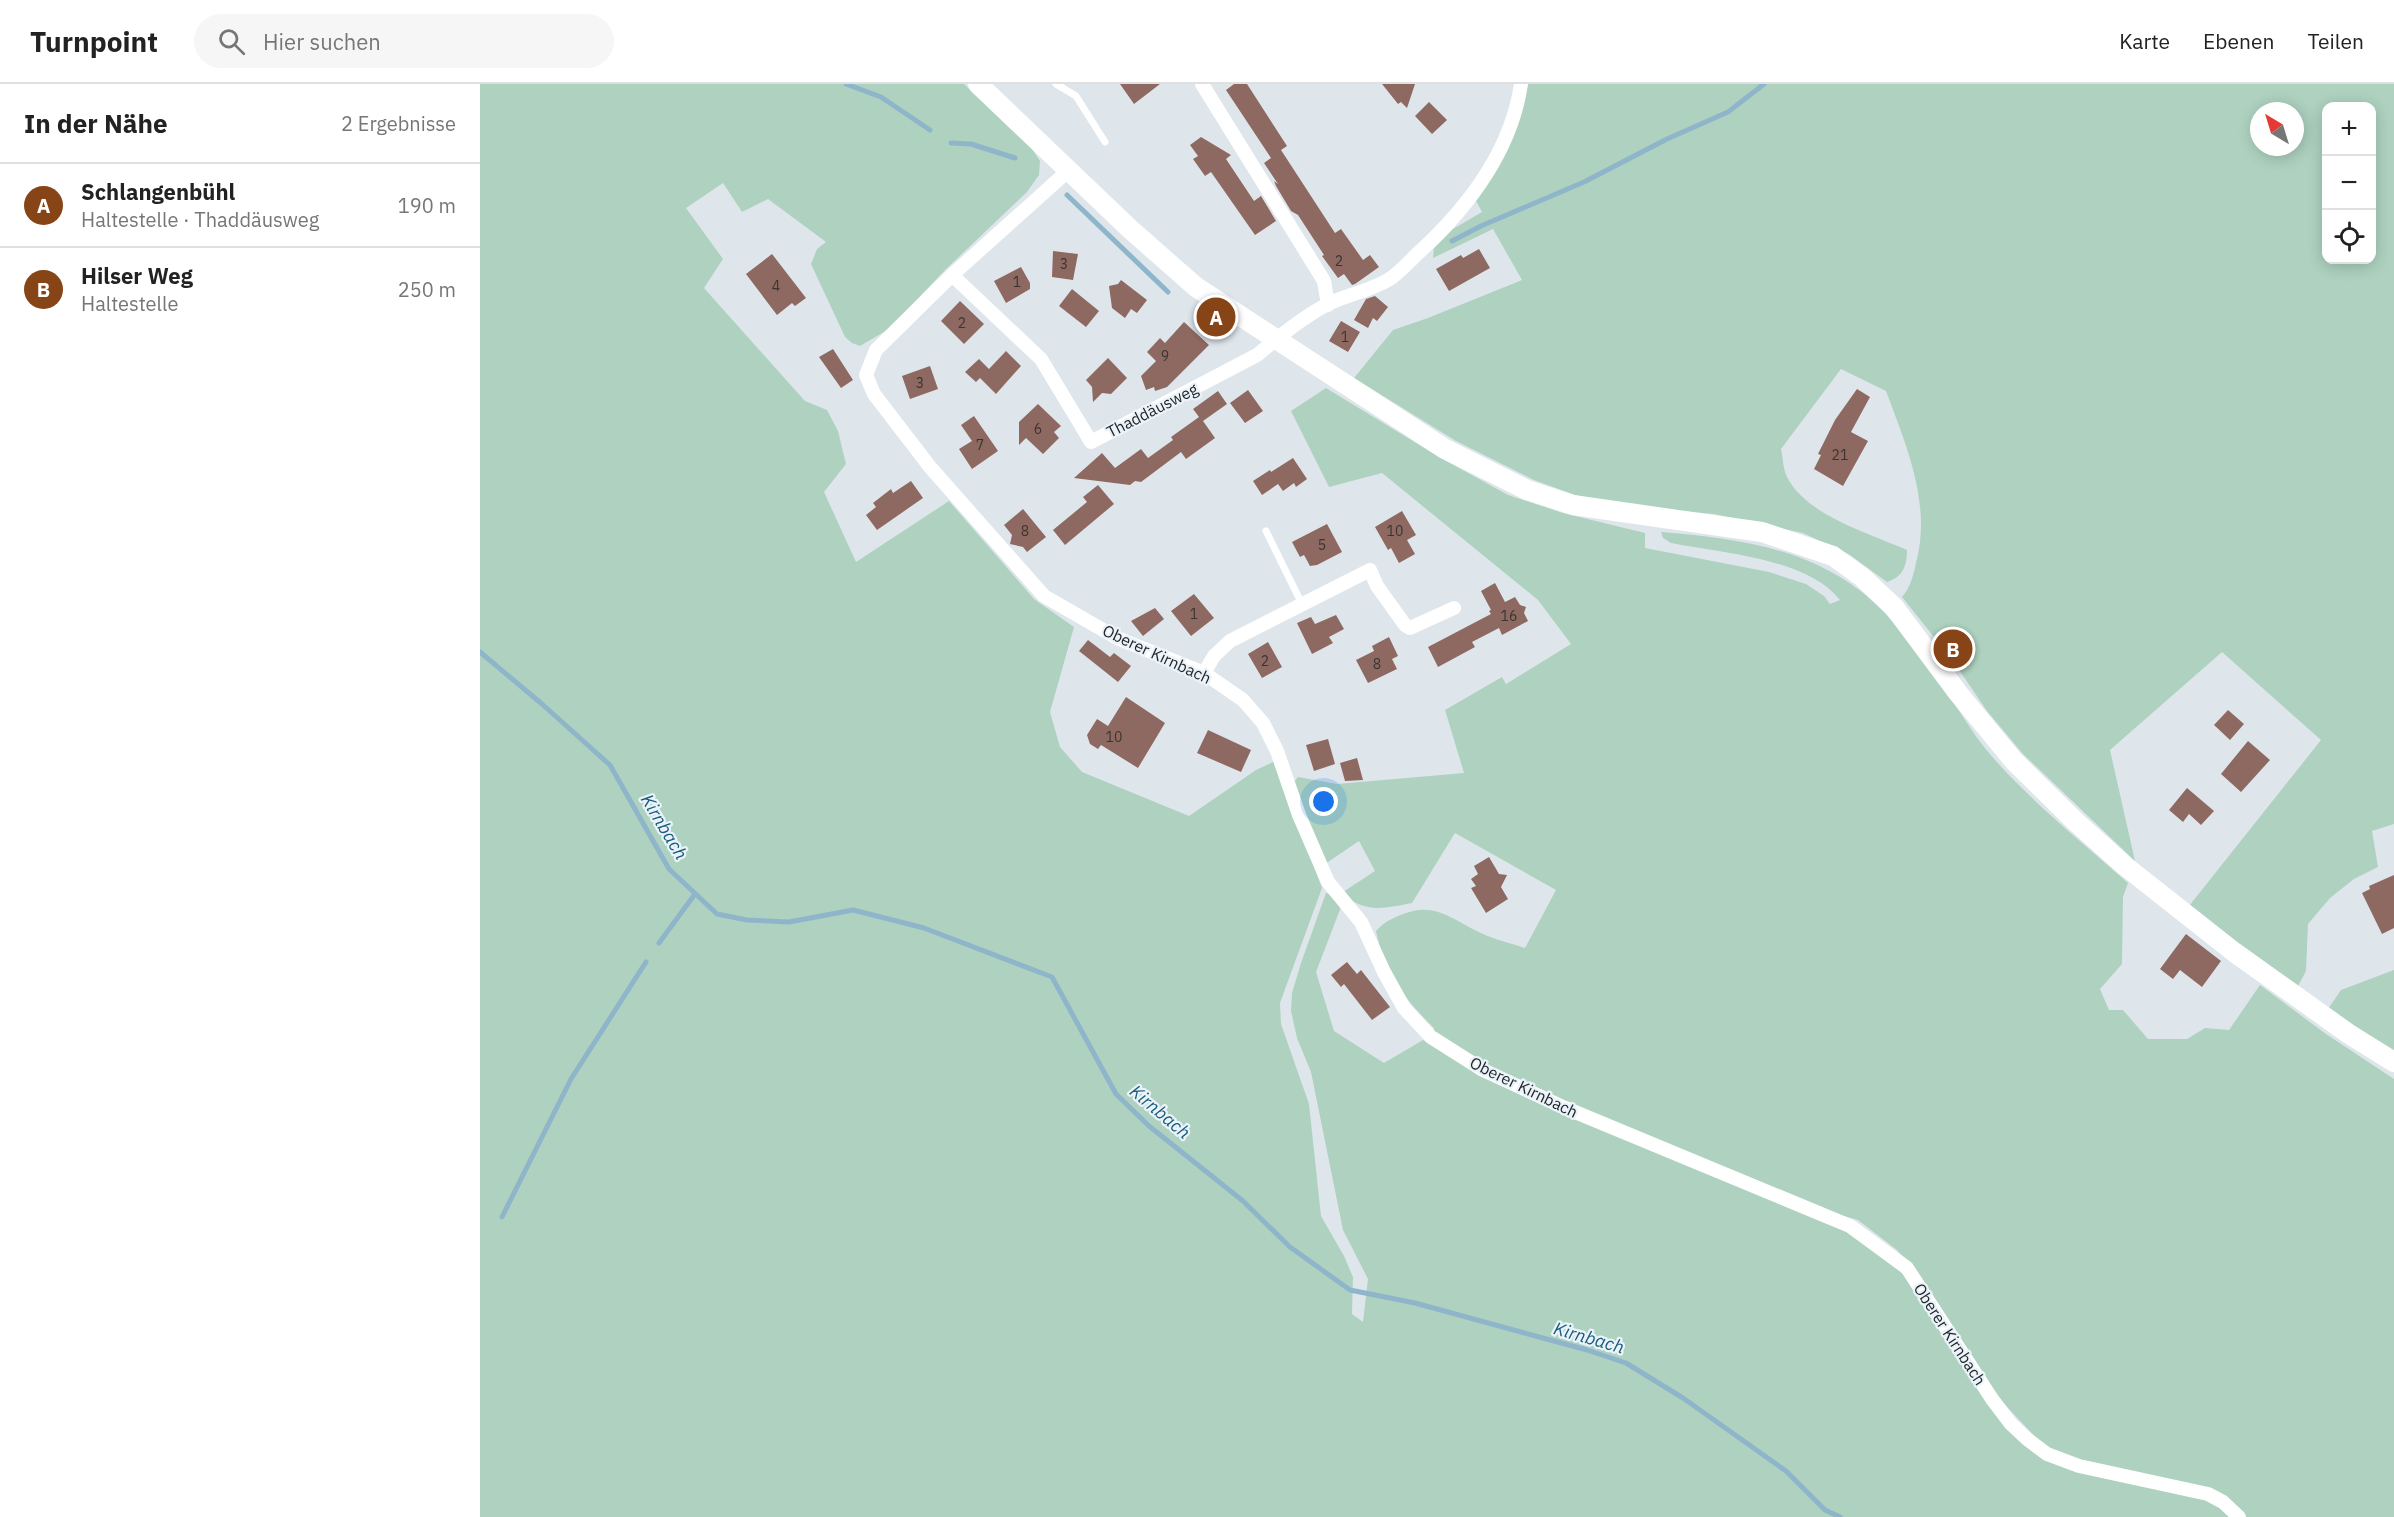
<!DOCTYPE html>
<html lang="de">
<meta charset="utf-8">
<style>
body{margin:0;font-family:"IBM Plex Sans",sans-serif;background:#f6f6f6;color:#222}
.controls{position:absolute;right:18px;top:18px;display:grid;overflow:hidden;border-radius:12px;box-shadow:0 3px 15px #0003}
.controls button{width:54px;height:54px;display:grid;place-items:center;padding:0;border:0;border-bottom:2px solid #e0e0e0;background:#fff;color:#222;font:30px sans-serif}
.compass{position:absolute;left:1770px;top:18px;width:54px;height:54px;border-radius:50%;background:#fff;box-shadow:0 3px 15px #0003;rotate:322deg}
.you{position:absolute;left:844px;top:718px;width:21px;height:21px;margin:-15px;border:4px solid #fff;border-radius:50%;background:#1a73e8;box-shadow:0 0 0 9px #1a73e833}
.badge{display:grid;place-items:center;width:39px;height:39px;border-radius:50%;background:#874417;color:#fff;font-size:20px;font-weight:700}
.pin{position:absolute;translate:-50% -50%;border:3px solid #fff;box-shadow:0 2px 6px #0006}
.list{margin:0;padding:0;list-style:none}
h2{display:flex;justify-content:space-between;align-items:center;height:78px;margin:0;padding:0 24px;font-size:26px}
h2 small{font-size:20px;font-weight:400;color:#767676}
.list li{display:grid;grid-template-columns:39px 1fr auto;gap:18px;align-items:center;box-sizing:border-box;height:84px;padding:0 24px;border-top:2px solid #e0e0e0}
.list b{display:block;font-size:22px;white-space:nowrap}
.list p{margin:0;font-size:20px;white-space:nowrap;color:#767676}
.list em{font-size:20px;font-style:normal;color:#767676}
.icon{flex:none;width:33px;height:33px;fill:none;stroke:currentColor;stroke-width:2;stroke-linecap:round;stroke-linejoin:round}
.map{position:relative;flex:none;width:1914px;height:1433px;overflow:hidden}
header{display:flex;align-items:center;gap:36px;box-sizing:border-box;height:84px;padding:0 30px;background:#fff;border-bottom:2px solid #e0e0e0}
header strong{font-size:28px}
nav{display:flex;gap:33px;margin-inline-start:auto;font-size:21px}
.search{width:420px;height:54px;background:#f6f6f6;display:flex;align-items:center;gap:15px;box-sizing:border-box;padding:0 21px;border-radius:33px;color:#767676;font-size:22px}
main{display:flex}
aside{flex:1;background:#fff}
.map>svg:first-child{display:block}
.green{fill:#aed2bf;fill-rule:evenodd}
.lines{fill:none;stroke-linecap:round;stroke-linejoin:round}
.stream{stroke:#8fb5ca;stroke-width:5}
.building{fill:#8e6961}
.service{stroke:#fff;stroke-width:7}
.minor{stroke:#fff;stroke-width:14}
.secondary{stroke:#fff;stroke-width:20}
.labels{text-anchor:middle;stroke-width:4.5;stroke-linejoin:round;paint-order:stroke}
.number-label{font-size:14px;fill:#3b3433}
.street-label{font-size:16px;fill:#1f2224;stroke:#ebf3fa}
.water-label{font-size:18px;font-style:italic;fill:#195d7a;stroke:#ebf3fa}
</style>
<header>
<strong>Turnpoint</strong>
<div class="search"><svg class="icon" aria-label="search" viewBox="0 0 24 24"><circle cx="10" cy="10" r="6"/><path d="M15 15l6 6"/></svg>Hier suchen</div>
<nav><a>Karte</a><a>Ebenen</a><a>Teilen</a></nav>
</header>
<main>
<aside>
<h2>In der Nähe<small>2 Ergebnisse</small></h2>
<ul class="list">
<li><span class="badge">A</span><div><b>Schlangenbühl</b><p>Haltestelle · Thaddäusweg</p></div><em>190 m</em></li>
<li><span class="badge">B</span><div><b>Hilser Weg</b><p>Haltestelle</p></div><em>250 m</em></li>
</ul>
</aside>
<div class="map">
<svg width="1914" height="1433" viewBox="0 0 1914 1433">
<rect width="100%" height="100%" fill="#dee6ec"/>
<path class="green" d="M0,0H484L552,65L560,77L559,91L547,108L465,186L409,245L380,262L372,259L365,253L331,180L337,165L346,158L288,115L262,128L243,99L206,124L243,175L224,204L325,317L347,326L358,347L366,380L344,408L376,478L469,417L554,515L594,543L570,628L580,663L602,688L709,732L776,686L795,677L842,804L800,919L801,940L829,1020L841,1132L864,1172L873,1193L872,1230L883,1238L888,1195L863,1146L831,988L817,954L811,927L812,909L821,879L846,809L850,810L861,823L836,888L854,947L904,979L943,956L1000,991L1358,1142L1411,1176L1436,1205L1555,1367L1726,1412L1754,1433H0Z
M1047,0H1914V740L1892,747L1898,783L1874,795L1850,814L1828,840L1826,887L1817,904L1709,822L1841,656L1742,568L1630,666L1655,777L1543,670L1507,627L1473,577L1422,513C1431,502 1433,492 1436,479C1452,420 1426,361 1406,307L1361,285L1301,365C1303,374 1303,385 1307,393C1327,432 1389,449 1427,466C1427,482 1423,493 1407,498L1370,471L1323,449L1234,430L1136,421L1095,411L1054,396L976,357L874,294L913,246L948,234L1042,196L1013,145L953,174L954,164L973,145L1002,128L995,115C1018,78 1041,44 1047,0ZM1846,22H1892V176H1846ZM1779,27H1815V63H1779Z
M846,304L959,373L1028,411L1083,429L1165,449V464L1289,488L1326,500L1344,512L1350,520L1360,516C1327,474 1241,469 1191,459L1183,454L1181,448C1251,454 1321,462 1379,506C1412,531 1437,568 1462,602C1478,623 1491,648 1509,669C1550,717 1601,757 1648,799L1643,813L1642,880L1620,905L1629,926H1643L1668,955H1707L1725,944L1749,946L1780,901L1846,950L1914,995V1433H1764L1747,1417L1600,1378L1562,1360L1510,1305L1440,1192L1417,1166L1378,1136L1345,1127L1010,986L954,949V944C924,914 905,890 896,847C904,838 911,835 923,830C955,817 973,836 1001,849C1015,856 1031,859 1045,864L1076,806L975,749L932,819C900,825 889,829 860,810L895,787L879,757L845,780L814,698L818,693L857,700L984,689L965,626L1022,593L1026,600L1091,560L1058,516L902,389L849,403L811,327Z
M1914,886V968L1848,925L1861,906Z"/>
<g class="lines">
<path class="stream" d="M366,0L401,13L450,46
M471,59L491,60L535,74
M587,111L688,208
M972,157L1001,142L1104,98L1187,55L1248,28L1284,0
M0,568L62,620L130,681L189,785L237,830L267,836L309,838L373,826L444,844L572,893L636,1010L669,1042L763,1117L810,1163L870,1206L935,1219L1107,1266L1146,1279L1203,1314L1306,1387L1345,1426L1360,1433
M179,859L215,810
M22,1133L91,995L166,878"/>
</g>
<path class="building" d="M640,0H680L654,20Z
M754,0H767L807,62L801,66L855,149L861,145L883,176L890,171L899,183L875,200L872,201L864,190L858,194L842,172L844,171L818,131L811,127L796,102L794,97L798,100L784,79L791,74L746,6Z
M902,0H935L927,24L921,18L918,20Z
M949,18L967,36L952,50L935,32Z
M721,53L751,71L746,75L774,117L781,112L796,137L775,151L731,88L725,92L713,75L718,72L710,61Z
M999,165L1010,184L969,207L956,185L981,171L983,174Z
M573,167L598,170L593,196L572,193Z
M292,170L326,214L315,222L312,219L297,231L266,190Z
M541,183L550,199V205L526,219L514,197Z
M641,196L667,216L657,229L651,225L645,234L632,224L629,202L638,200Z
M592,205L619,227L606,243L579,222Z
M895,212L908,223L897,237L893,234L888,244L874,236L886,215Z
M480,217L504,240L484,260L461,237Z
M861,237L880,248L868,268L849,257Z
M704,238L729,261L687,303L675,307L674,303L666,306L661,292L676,277L667,268L680,254L685,259Z
M353,265L373,296L361,304L339,273Z
M526,267L541,282L516,310L500,294L496,298L485,288L499,275L509,285Z
M628,274L647,294L631,310L622,309L613,318L612,303L606,296Z
M450,282L458,305L430,315L422,292Z
M1377,305L1390,313L1371,348L1388,357L1363,402L1334,385L1341,371L1338,370L1355,336Z
M768,306L783,327L765,339L750,319Z
M738,307L747,320L723,337L735,354L706,375L701,368L661,398L655,397L650,401L594,394L622,369L635,384L661,365L668,374L693,356L691,353L719,333L713,325Z
M558,320L581,342L574,348L579,354L563,370L546,354L539,361V338Z
M494,332L518,367L492,385L479,365L492,357L481,341Z
M813,374L827,395L816,403L814,399L803,407L798,400L782,411L773,397L790,386L791,388Z
M431,397L443,414L397,446L386,431L396,423L393,419L411,405L413,409Z
M618,401L634,420L585,461L573,446L607,418L603,413Z
M543,425L566,453L547,468L543,463L530,460L532,451L524,441Z
M922,427L936,451L927,456L935,470L919,479L911,464L908,466L895,443Z
M847,440L862,468L837,481L830,482L824,471L820,473L812,458Z
M1015,499L1025,518L1035,513L1040,521L1046,523L1044,529L1048,537L1022,551L1019,544L992,558L995,563L958,583L948,563L1011,530L1009,527L1011,526L1001,507Z
M714,510L734,534L711,552L691,527Z
M675,524L684,535L663,552L651,537Z
M856,531L864,545L849,553L853,559L832,570L817,539L831,533L835,540Z
M909,553L918,572L912,575L917,585L888,599L876,576L894,567L892,562Z
M608,556L630,573L634,569L651,582L638,598L599,567Z
M788,558L802,583L782,594L768,570Z
M646,613L685,639L658,684L621,661L618,665L610,660L607,651L617,635L628,642Z
M1748,626L1764,640L1750,656L1734,641Z
M728,646L771,666L761,688L717,669Z
M848,655L855,680L834,687L826,661Z
M1768,657L1790,676L1761,708L1741,690Z
M877,674L883,696L865,697L860,679Z
M1707,704L1734,727L1721,741L1709,730L1703,738L1689,726Z
M1009,773L1019,790L1027,791L1021,803L1028,815L1006,829L991,804L996,802L991,795L998,790L994,782Z
M1914,791V844L1902,850L1882,809L1890,805L1889,802Z
M1706,850L1741,877L1722,903L1700,886L1693,895L1680,885Z
M867,878L877,890L881,886L910,923L892,936L864,900L861,903L851,891Z"/>
<g class="lines">
<path class="service" d="M576,0L596,12L625,58
M786,447L822,520"/>
<path class="minor" d="M722,0L844,197L848,221
M589,86L472,191L396,266L386,291L394,310L450,383L564,512L637,554L724,589L763,616L783,639L797,667L819,731L848,798L881,838L904,888L924,924L951,953L1003,986L1083,1023L1370,1142L1427,1184L1512,1315L1531,1340L1547,1355L1567,1370L1599,1382L1728,1410L1743,1418L1759,1433
M472,191L561,275L611,358L777,271C799,253 823,233 848,220C867,211 889,207 908,196C918,190 927,180 935,172C985,127 1031,69 1041,0
M724,589L734,572L750,557L890,486L897,502L925,541L930,544L974,524"/>
<path class="secondary" d="M498,0L650,145L716,203L965,365L1047,406L1093,421L1282,448L1353,472L1382,493L1414,523L1478,609L1534,677L1596,738L1645,782L1754,868L1869,950L1914,978"/>
</g>
<g class="labels">
<g class="number-label">
<text x="859" y="182">2</text>
<text x="584" y="185">3</text>
<text x="537" y="203">1</text>
<text x="296" y="207">4</text>
<text x="482" y="244">2</text>
<text x="865" y="258">1</text>
<text x="685" y="277">9</text>
<text x="440" y="304">3</text>
<text x="558" y="350">6</text>
<text x="500" y="366">7</text>
<text x="1360" y="376">21</text>
<text x="545" y="452">8</text>
<text x="915" y="452">10</text>
<text x="842" y="466">5</text>
<text x="714" y="535">1</text>
<text x="1029" y="537">16</text>
<text x="785" y="582">2</text>
<text x="897" y="585">8</text>
<text x="634" y="658">10</text>
</g>
<g class="street-label">
<text transform="translate(672 326) rotate(-27)" y="6">Thaddäusweg</text>
<text transform="translate(677 570) rotate(25)" y="6">Oberer Kirnbach</text>
<text transform="translate(1044 1003) rotate(26)" y="6">Oberer Kirnbach</text>
<text transform="translate(1470 1250) rotate(57)" y="6">Oberer Kirnbach</text>
</g>
<g class="water-label">
<text transform="translate(184 743) rotate(59)" y="6">Kirnbach</text>
<text transform="translate(680 1028) rotate(40)" y="6">Kirnbach</text>
<text transform="translate(1109 1254) rotate(16)" y="6">Kirnbach</text>
</g>
</g>
</svg>
<div class="controls">
<button>+</button>
<button>−</button>
<button><svg class="icon" aria-label="locate" viewBox="0 0 24 24"><circle cx="12" cy="12" r="6"/><path d="M12 2v4M12 18v4M2 12h4M18 12h4"/></svg></button>
</div>
<svg class="compass" viewBox="-18 -18 36 36"><path d="M0-13l5 13h-10z" fill="#e53935"/><path d="M0 13l5-13h-10z" fill="#767676"/></svg>
<div class="you"></div>
<div class="pin badge" style="left:736px;top:233px">A</div>
<div class="pin badge" style="left:1473px;top:565px">B</div>
</div>
</main>
